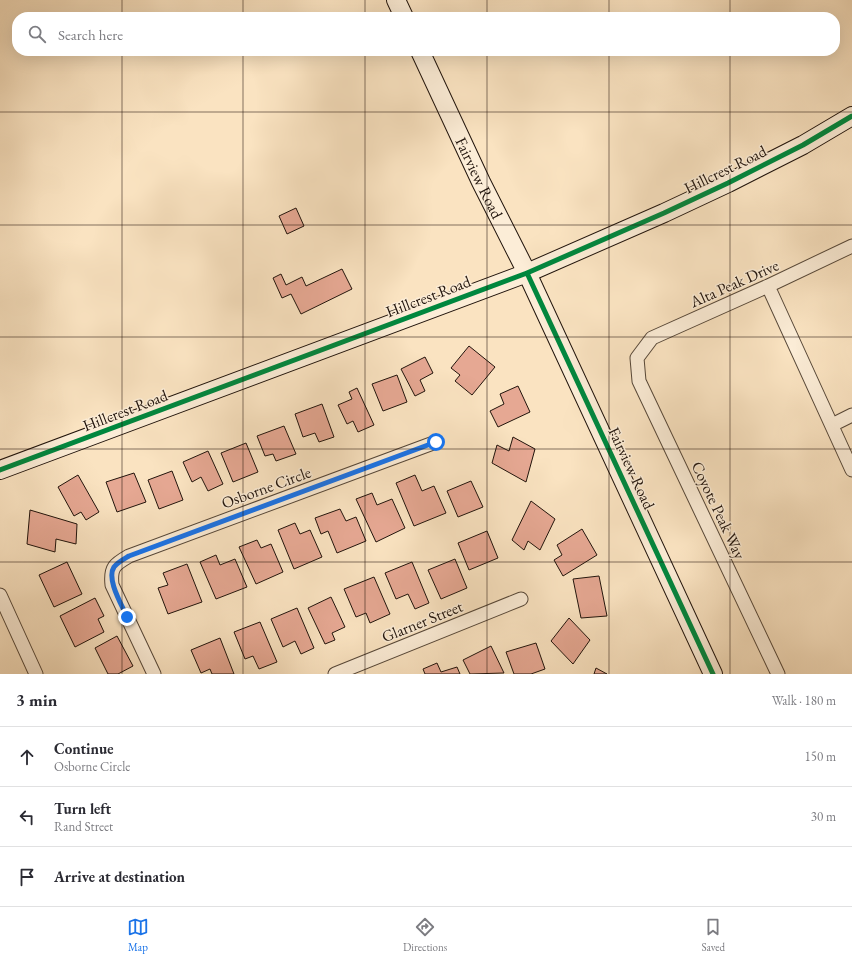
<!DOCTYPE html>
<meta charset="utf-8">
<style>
body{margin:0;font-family:"EB Garamond",serif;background:#f2f2f3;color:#2b2b33}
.stop{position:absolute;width:12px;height:12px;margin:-9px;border:3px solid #1a73e8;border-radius:50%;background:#fff}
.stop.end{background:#1a73e8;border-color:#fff;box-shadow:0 1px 4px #0008}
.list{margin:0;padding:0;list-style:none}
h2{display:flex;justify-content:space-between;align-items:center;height:52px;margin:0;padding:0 16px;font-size:17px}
h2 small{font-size:13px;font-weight:400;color:#7c7c81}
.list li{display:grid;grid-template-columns:26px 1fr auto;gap:12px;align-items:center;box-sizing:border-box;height:60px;padding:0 16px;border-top:1px solid #e1e1e2}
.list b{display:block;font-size:15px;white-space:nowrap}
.list p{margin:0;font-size:13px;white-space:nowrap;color:#7c7c81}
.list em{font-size:13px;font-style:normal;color:#7c7c81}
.icon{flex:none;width:22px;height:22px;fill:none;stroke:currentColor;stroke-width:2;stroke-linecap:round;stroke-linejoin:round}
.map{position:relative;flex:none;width:852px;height:674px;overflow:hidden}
.search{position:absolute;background:#fff;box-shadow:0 4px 16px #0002;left:12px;right:12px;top:12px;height:44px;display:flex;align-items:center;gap:10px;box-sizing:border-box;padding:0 14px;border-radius:16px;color:#7c7c81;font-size:15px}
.sheet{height:232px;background:#fff}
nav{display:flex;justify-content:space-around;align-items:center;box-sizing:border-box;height:56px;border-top:1px solid #e1e1e2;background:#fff;font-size:11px;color:#7c7c81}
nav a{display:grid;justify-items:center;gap:2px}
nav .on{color:#1a73e8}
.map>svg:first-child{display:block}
.building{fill:#e6a893;stroke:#21140c}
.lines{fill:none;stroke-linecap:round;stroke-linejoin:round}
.street-casing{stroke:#574839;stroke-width:15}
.secondary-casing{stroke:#21140c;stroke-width:20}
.street{stroke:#fcedd7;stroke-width:13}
.secondary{stroke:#fcedd7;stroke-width:18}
.cycleway-casing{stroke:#fcedd7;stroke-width:8}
.cycleway{stroke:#00873e;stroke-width:5}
.route{stroke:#1a73e8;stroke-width:5}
.grid{fill:none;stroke:#21140c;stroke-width:1;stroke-opacity:0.55}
.labels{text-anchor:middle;stroke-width:3;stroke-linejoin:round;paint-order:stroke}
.street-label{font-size:16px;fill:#21140c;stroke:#fcedd7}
</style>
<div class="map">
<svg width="852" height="674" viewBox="0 0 852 674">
<rect width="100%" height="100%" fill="#fae3c1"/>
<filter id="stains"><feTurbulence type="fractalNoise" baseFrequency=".005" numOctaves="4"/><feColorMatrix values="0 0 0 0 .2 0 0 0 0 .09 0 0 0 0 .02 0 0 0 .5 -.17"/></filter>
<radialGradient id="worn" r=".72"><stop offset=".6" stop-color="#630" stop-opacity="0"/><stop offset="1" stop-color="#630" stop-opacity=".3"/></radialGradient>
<path class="building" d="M296,208L304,226L287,234L279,216Z
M342,269L352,289L301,314L291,294L282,298L273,278L281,274L286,285L302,277L306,286Z
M469,346L495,367L472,395L455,381L460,375L451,368Z
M425,357L433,373L420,380L425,391L415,396L401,369Z
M397,375L407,402L383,411L372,384Z
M518,386L530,412L498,427L490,411L504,404L500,394Z
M357,388L374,425L358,432L353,421L347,424L338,405L352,399L349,392Z
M322,404L334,437L319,442L315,433L303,437L295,414Z
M284,426L296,454L276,461L273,454L265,456L257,436Z
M513,437L535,449L526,482L492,463L497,445L509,451Z
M246,443L258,472L233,482L221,453Z
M208,451L223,484L208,491L201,477L192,482L183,462Z
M172,471L183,500L159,509L148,480Z
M134,473L146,502L117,512L106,482Z
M78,475L99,512L86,520L81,512L74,516L58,487Z
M415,475L422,491L434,486L446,513L414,526L396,483Z
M471,481L483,507L458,517L447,491Z
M372,493L377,505L392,499L405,528L376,542L356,499Z
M531,501L555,519L540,550L528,541L524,550L512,540Z
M340,509L346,521L356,517L366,541L337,553L328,531L321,534L315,518Z
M30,510L77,524L76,544L56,539L55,552L27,544Z
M295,523L300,534L310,530L322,557L294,569L278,530Z
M582,529L597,555L563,576L554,560L562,555L557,545Z
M487,531L498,558L469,570L458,543Z
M257,540L261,548L271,544L283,572L256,584L239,547Z
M216,555L220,565L235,559L247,587L216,599L200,562Z
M455,559L467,588L441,599L428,570Z
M67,562L82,594L54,607L39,575Z
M412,562L429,603L415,609L408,594L396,599L385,573Z
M187,564L202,602L168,614L158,588L168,585L163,573Z
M599,576L607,616L581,618L573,579Z
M374,577L390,614L370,623L366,613L356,617L344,589Z
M331,597L345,627L332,633L335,640L325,644L308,608Z
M95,598L104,616L98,619L104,632L75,647L60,616Z
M297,608L314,648L301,654L295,641L283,647L271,619Z
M569,618L590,640L573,664L551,641Z
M260,622L277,662L259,669L253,656L245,659L234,632Z
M117,636L133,666L118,674H108L95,648Z
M220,638L234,674H212L210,669L201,673L191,650Z
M536,643L545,669L531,674H514L506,652Z
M491,646L504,673L470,674L463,660Z
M437,663L441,672L457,667L460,674H425L423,669Z
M596,668L607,674H594Z"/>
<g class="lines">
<g class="street-casing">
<path id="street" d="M768,286L852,470
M832,425L852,415
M0,595L36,674
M154,674L112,585C110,567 115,564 129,556L436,442
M335,674L521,599
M778,674L639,381L637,358L652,338L768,286L852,246"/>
</g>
<g class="secondary-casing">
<g id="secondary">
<path d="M396,0L404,17"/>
<path id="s1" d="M420,51L481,182L527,273L713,674"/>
<path d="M0,470L527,273L664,213L728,183L803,145L852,116"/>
</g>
</g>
<use href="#street" class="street"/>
<use href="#secondary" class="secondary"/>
<g class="cycleway-casing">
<path id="cycleway" d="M527,273L713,674
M0,470L527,273L664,213L728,183L803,145L852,116"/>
</g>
<use href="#cycleway" class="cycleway"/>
</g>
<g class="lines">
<path class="route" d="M127,617C122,605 106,579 114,567C118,562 124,559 129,556L436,442"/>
</g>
<path class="grid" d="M122,0V17M243,0V17M365,0V17M487,0V17M609,0V17M730,0V17M122,51V674M243,51V674M365,51V674M487,51V674M609,51V674M730,51V674M0,112H852M0,225H852M0,337H852M0,449H852M0,562H852"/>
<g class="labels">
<g class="street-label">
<text transform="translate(725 169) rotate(-26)" y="6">Hillcrest Road</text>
<text dy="6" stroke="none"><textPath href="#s1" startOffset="140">Fairview Road</textPath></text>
<text transform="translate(734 283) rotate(-24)" y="6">Alta Peak Drive</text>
<text transform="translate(428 296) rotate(-21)" y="6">Hillcrest Road</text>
<text transform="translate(125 410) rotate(-21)" y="6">Hillcrest Road</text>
<text transform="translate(632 468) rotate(65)" y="6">Fairview Road</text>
<text transform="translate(266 487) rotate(-20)" y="6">Osborne Circle</text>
<text transform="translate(719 510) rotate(65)" y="6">Coyote Peak Way</text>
<text transform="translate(422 621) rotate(-22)" y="6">Glarner Street</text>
</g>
</g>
<rect width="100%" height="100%" filter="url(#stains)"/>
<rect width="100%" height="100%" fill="url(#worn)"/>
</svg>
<div class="stop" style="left:436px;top:442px"></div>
<div class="stop end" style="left:127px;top:617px"></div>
<div class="search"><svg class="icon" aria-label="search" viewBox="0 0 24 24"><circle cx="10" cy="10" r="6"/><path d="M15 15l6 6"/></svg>Search here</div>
</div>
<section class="sheet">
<h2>3 min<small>Walk · 180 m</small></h2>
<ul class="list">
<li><svg class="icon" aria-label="ahead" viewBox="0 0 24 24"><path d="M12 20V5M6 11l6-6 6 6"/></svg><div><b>Continue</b><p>Osborne Circle</p></div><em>150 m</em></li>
<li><svg class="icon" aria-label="left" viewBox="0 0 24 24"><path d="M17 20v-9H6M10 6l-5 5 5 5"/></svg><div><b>Turn left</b><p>Rand Street</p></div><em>30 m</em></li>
<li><svg class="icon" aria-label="arrive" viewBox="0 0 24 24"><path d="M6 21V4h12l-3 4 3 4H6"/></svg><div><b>Arrive at destination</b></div></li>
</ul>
</section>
<nav>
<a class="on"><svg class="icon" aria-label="map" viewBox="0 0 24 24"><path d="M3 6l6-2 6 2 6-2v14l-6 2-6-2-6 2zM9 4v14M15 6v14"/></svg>Map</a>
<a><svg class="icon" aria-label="directions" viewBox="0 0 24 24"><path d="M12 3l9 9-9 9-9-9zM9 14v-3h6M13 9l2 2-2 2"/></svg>Directions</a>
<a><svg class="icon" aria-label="saved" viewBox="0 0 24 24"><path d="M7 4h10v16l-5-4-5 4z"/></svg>Saved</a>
</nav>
